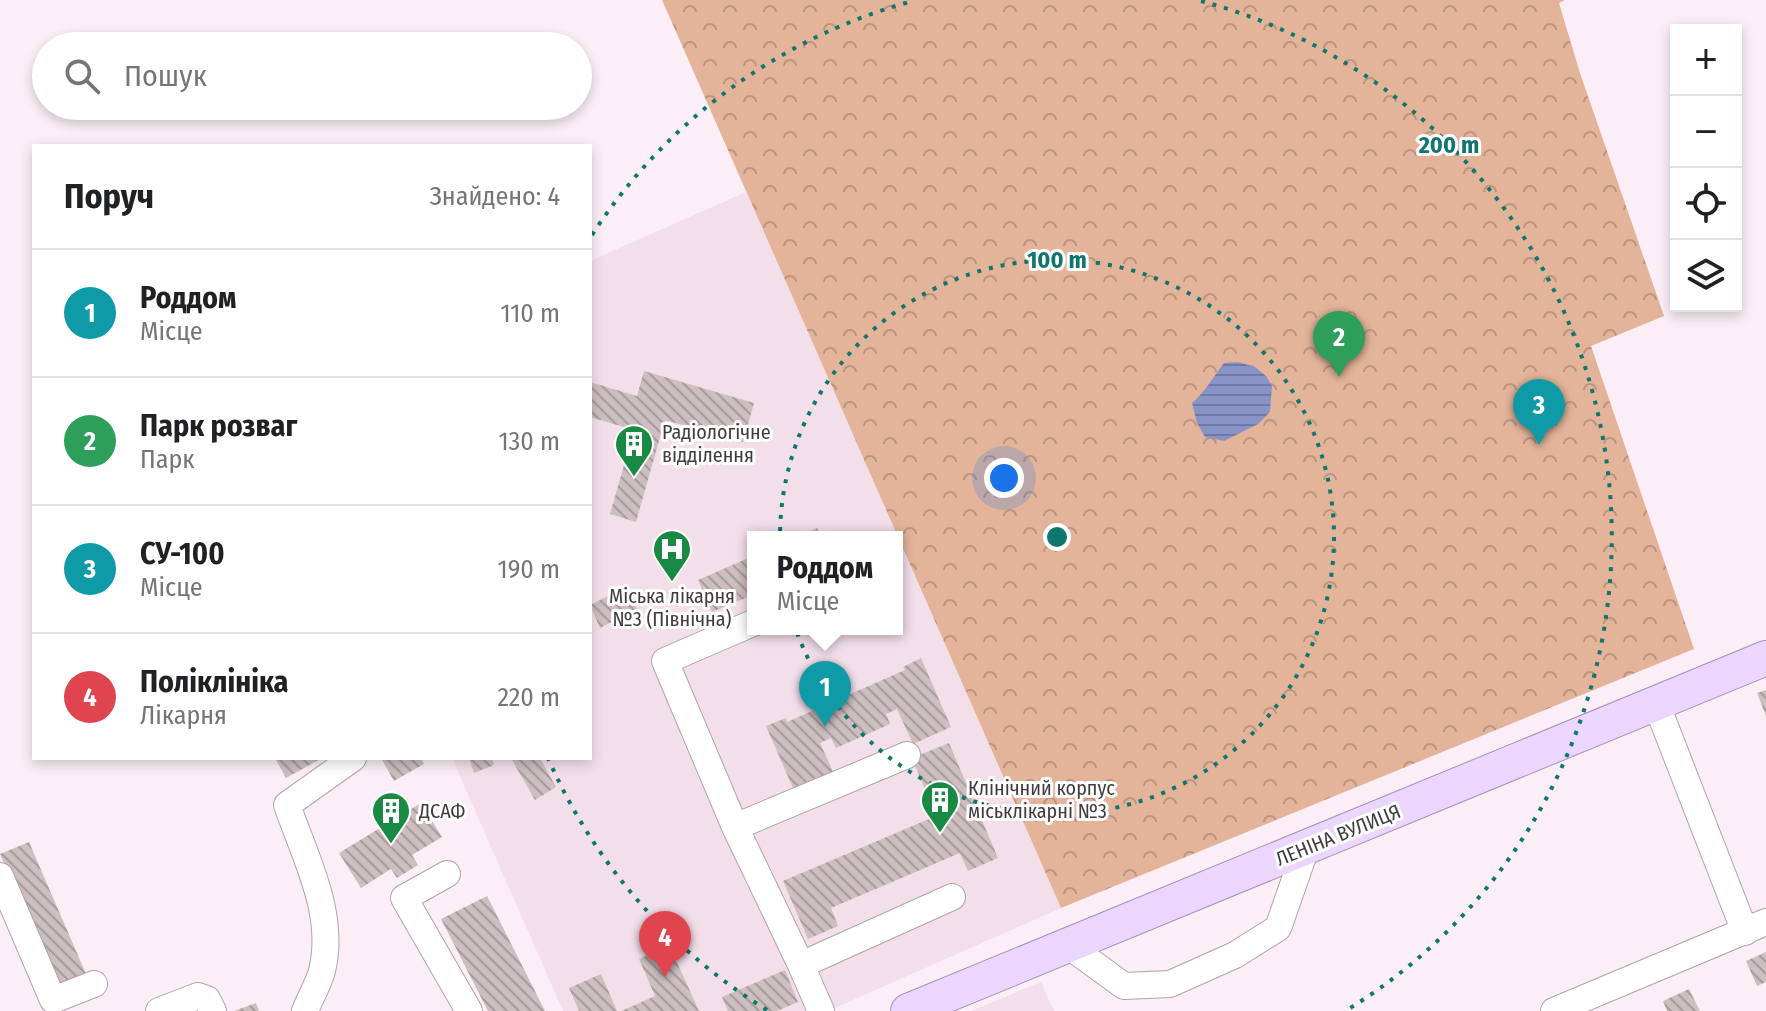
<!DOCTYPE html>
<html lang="uk">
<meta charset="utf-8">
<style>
body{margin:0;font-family:"Fira Sans Condensed",sans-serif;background:#f6f6f6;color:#202124}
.controls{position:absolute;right:24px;top:24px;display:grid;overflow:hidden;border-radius:0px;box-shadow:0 4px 12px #0003}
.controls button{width:72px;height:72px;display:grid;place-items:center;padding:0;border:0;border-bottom:2px solid #e0e0e0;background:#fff;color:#202124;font:40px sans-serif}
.you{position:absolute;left:1004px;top:478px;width:28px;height:28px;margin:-20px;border:6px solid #fff;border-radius:50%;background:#1a73e8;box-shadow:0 0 0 12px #1a73e833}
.badge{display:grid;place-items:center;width:52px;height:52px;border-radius:50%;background:#198a43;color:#fff;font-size:26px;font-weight:700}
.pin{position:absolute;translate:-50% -66px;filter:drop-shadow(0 2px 4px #0008)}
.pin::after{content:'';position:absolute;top:42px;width:28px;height:24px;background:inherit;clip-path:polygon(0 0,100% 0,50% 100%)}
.popup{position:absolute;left:747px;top:531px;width:156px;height:104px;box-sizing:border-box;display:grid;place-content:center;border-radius:0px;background:#fff;filter:drop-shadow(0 2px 6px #0005);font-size:26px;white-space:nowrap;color:#757577}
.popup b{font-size:30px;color:#202124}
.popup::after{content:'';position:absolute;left:50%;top:100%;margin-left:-16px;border:16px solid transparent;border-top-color:#fff}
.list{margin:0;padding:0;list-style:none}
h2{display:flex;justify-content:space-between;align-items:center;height:104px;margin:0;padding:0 32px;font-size:34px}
h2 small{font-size:26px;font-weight:400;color:#757577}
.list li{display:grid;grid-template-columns:52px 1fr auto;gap:24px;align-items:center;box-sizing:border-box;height:128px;padding:0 32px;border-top:2px solid #e0e0e0}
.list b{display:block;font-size:30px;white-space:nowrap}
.list p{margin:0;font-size:26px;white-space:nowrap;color:#757577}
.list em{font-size:26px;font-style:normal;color:#757577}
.icon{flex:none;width:44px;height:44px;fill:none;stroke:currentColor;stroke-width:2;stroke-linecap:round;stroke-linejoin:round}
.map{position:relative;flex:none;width:1766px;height:1011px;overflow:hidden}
.search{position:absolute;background:#fff;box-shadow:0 4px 12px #0003;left:32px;top:32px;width:560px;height:88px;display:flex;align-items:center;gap:20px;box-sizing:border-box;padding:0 28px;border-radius:44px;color:#757577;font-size:30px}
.panel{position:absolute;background:#fff;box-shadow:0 4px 12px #0003;left:32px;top:144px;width:560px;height:616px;border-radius:0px}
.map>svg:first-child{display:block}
.built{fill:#f3dfea;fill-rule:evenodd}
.forest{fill:url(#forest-crowns)}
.water{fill:url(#water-rules)}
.building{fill:url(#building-back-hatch)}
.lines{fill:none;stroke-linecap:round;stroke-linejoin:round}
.minor-casing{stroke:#afa3aa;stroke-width:28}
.major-casing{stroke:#a790b9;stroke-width:36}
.minor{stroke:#fff;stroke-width:26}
.major{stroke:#ebd7fd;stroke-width:34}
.ring{fill:none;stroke:#0f766e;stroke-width:4;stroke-dasharray:4 8}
.labels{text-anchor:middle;stroke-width:6;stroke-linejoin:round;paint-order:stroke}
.poi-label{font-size:20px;fill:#403b3e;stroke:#fff;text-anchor:start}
.street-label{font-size:20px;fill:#403b3e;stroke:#fff}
.centre{fill:#0f766e;stroke:#fff;stroke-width:4}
.ring-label{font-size:24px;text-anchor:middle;font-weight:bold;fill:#0f766e;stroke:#fff;stroke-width:6;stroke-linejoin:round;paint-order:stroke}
</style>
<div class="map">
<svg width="1766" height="1011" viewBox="0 0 1766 1011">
<defs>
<pattern id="forest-crowns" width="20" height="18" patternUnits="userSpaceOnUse" patternTransform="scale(2)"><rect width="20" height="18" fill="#e4b49a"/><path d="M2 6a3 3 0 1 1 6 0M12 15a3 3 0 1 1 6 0" fill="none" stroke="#ba947f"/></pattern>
<pattern id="water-rules" width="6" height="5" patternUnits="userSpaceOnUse" patternTransform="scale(2)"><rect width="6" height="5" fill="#8893c8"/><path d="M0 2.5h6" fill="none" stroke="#7179a4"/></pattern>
<pattern id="building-back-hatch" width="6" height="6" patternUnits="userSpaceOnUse" patternTransform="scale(2)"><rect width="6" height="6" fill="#cdbebf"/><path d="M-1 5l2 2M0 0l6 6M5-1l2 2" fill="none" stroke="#a89c9d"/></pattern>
</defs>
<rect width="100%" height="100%" fill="#fbeef6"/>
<path class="built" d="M746,192L1061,908L828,1011H563L452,758H590V261ZM753,537H897V629H753Z
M1041,982L1054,1011H971Z"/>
<path class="forest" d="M662,0H1565L1559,3L1580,73L1664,316L1591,346L1694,649L1061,908Z"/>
<path class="water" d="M1238,362L1255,367L1266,376L1272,386L1270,412L1258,424L1224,441L1205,437L1197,423L1192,403C1206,391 1213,377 1224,363Z"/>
<path class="building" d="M644,371L754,403L743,442L665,420L636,522L610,514L634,430L590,417V382L637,396Z
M817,528L821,537H797Z
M753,556V595L712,612L698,580Z
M626,587L637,609L600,628L590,605Z
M921,658L951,727L913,744L897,709L886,714L890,724L836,748L831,738L820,743L836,778L796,795L766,726L786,718L787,722L905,670L903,667Z
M1766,690V716L1757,693Z
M949,743L998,858L968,871L960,853L831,908L838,926L808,939L783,881L936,816L912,758Z
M275,758H322L286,778Z
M381,758H421L424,764L394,781Z
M469,758H492L494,765L474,773Z
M511,758H540L556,787L535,800Z
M421,803L442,837L412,855L418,865L397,878L391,869L361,888L339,853Z
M29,842L86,974L57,986L0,854Z
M487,896L545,1011H488L441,919Z
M669,945L699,1011H621L655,996L639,959Z
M1766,952V982L1757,986L1746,961Z
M785,970L798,1002L777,1011H728L722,997Z
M601,974L617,1011H579L569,988Z
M1689,989L1700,1011H1667L1663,1001Z
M256,1003L259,1011H234Z"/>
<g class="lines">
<g class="minor-casing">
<path id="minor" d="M1656,703L1745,932
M735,827L665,661L753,623
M447,874L404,898L469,1011
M0,876L53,1000L94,984
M1069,946L1124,986L1170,984L1235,955L1278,928L1306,848
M801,965L735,827L907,755
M159,1011L198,996L207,999L213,1011
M305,1011C310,998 318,985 322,971C336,914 305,857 287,805L353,758
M821,1011L801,965L952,897
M1554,1011L1766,922"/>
</g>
<g class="major-casing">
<path id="major" d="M908,1011L1766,658"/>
</g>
<use href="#minor" class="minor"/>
<use href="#major" class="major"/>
</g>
<g class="ring">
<circle cx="1057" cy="537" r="277"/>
<path d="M767 1010A555 555 0 0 1 548 758M592 235A555 555 0 0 1 913 1M1201 1A555 555 0 0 1 1347 1010"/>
</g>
<defs>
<g id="building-pin" transform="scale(2)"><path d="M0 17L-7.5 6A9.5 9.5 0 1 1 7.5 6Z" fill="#198a43" stroke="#fff"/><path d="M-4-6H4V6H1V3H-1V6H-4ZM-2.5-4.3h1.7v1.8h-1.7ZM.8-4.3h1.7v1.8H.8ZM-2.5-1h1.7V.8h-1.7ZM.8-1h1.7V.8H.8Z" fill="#fff"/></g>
<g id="hospital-pin" transform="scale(2)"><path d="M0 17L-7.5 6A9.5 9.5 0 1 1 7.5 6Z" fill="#198a43" stroke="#fff"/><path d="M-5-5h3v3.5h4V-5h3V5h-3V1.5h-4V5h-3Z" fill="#fff"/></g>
</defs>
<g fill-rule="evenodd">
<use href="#building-pin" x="634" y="444"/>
<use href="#hospital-pin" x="672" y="549"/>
<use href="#building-pin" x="940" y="800"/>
<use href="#building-pin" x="391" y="811"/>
</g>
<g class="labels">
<g class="poi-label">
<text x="662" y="439">Радіологічне<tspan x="662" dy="23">відділення</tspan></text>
<text x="672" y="603" text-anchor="middle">Міська лікарня<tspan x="672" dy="23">№3 (Північна)</tspan></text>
<text x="968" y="795">Клінічний корпус<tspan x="968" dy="23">міськлікарні №3</tspan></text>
<text x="419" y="818">ДСАФ</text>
</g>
<g class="street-label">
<text transform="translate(1338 835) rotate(-22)" y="7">ЛЕНІНА ВУЛИЦЯ</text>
</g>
</g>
<circle cx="1057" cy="537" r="12" class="centre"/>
<g class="ring-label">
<text x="1449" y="153">200 m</text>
<text x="1057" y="268">100 m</text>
</g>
</svg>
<div class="controls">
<button>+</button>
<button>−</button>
<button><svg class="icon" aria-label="locate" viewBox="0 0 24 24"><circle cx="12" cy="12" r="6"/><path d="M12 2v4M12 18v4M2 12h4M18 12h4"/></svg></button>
<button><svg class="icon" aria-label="layers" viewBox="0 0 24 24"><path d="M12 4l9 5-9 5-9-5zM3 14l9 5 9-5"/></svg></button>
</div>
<div class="you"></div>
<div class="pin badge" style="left:825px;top:727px;background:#0f9aa8">1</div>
<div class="popup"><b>Роддом</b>Місце</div>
<div class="pin badge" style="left:1339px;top:377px;background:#2e9e5b">2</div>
<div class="pin badge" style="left:1539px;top:445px;background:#0f9aa8">3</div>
<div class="pin badge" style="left:665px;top:977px;background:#e0444e">4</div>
<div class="search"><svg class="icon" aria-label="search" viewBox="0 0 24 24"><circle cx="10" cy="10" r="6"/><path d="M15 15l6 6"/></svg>Пошук</div>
<section class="panel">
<h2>Поруч<small>Знайдено: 4</small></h2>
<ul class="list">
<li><span class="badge" style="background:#0f9aa8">1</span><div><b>Роддом</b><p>Місце</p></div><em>110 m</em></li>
<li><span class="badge" style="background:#2e9e5b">2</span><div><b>Парк розваг</b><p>Парк</p></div><em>130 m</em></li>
<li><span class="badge" style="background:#0f9aa8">3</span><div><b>СУ-100</b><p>Місце</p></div><em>190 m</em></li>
<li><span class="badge" style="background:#e0444e">4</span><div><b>Поліклініка</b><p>Лікарня</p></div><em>220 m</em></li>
</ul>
</section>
</div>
